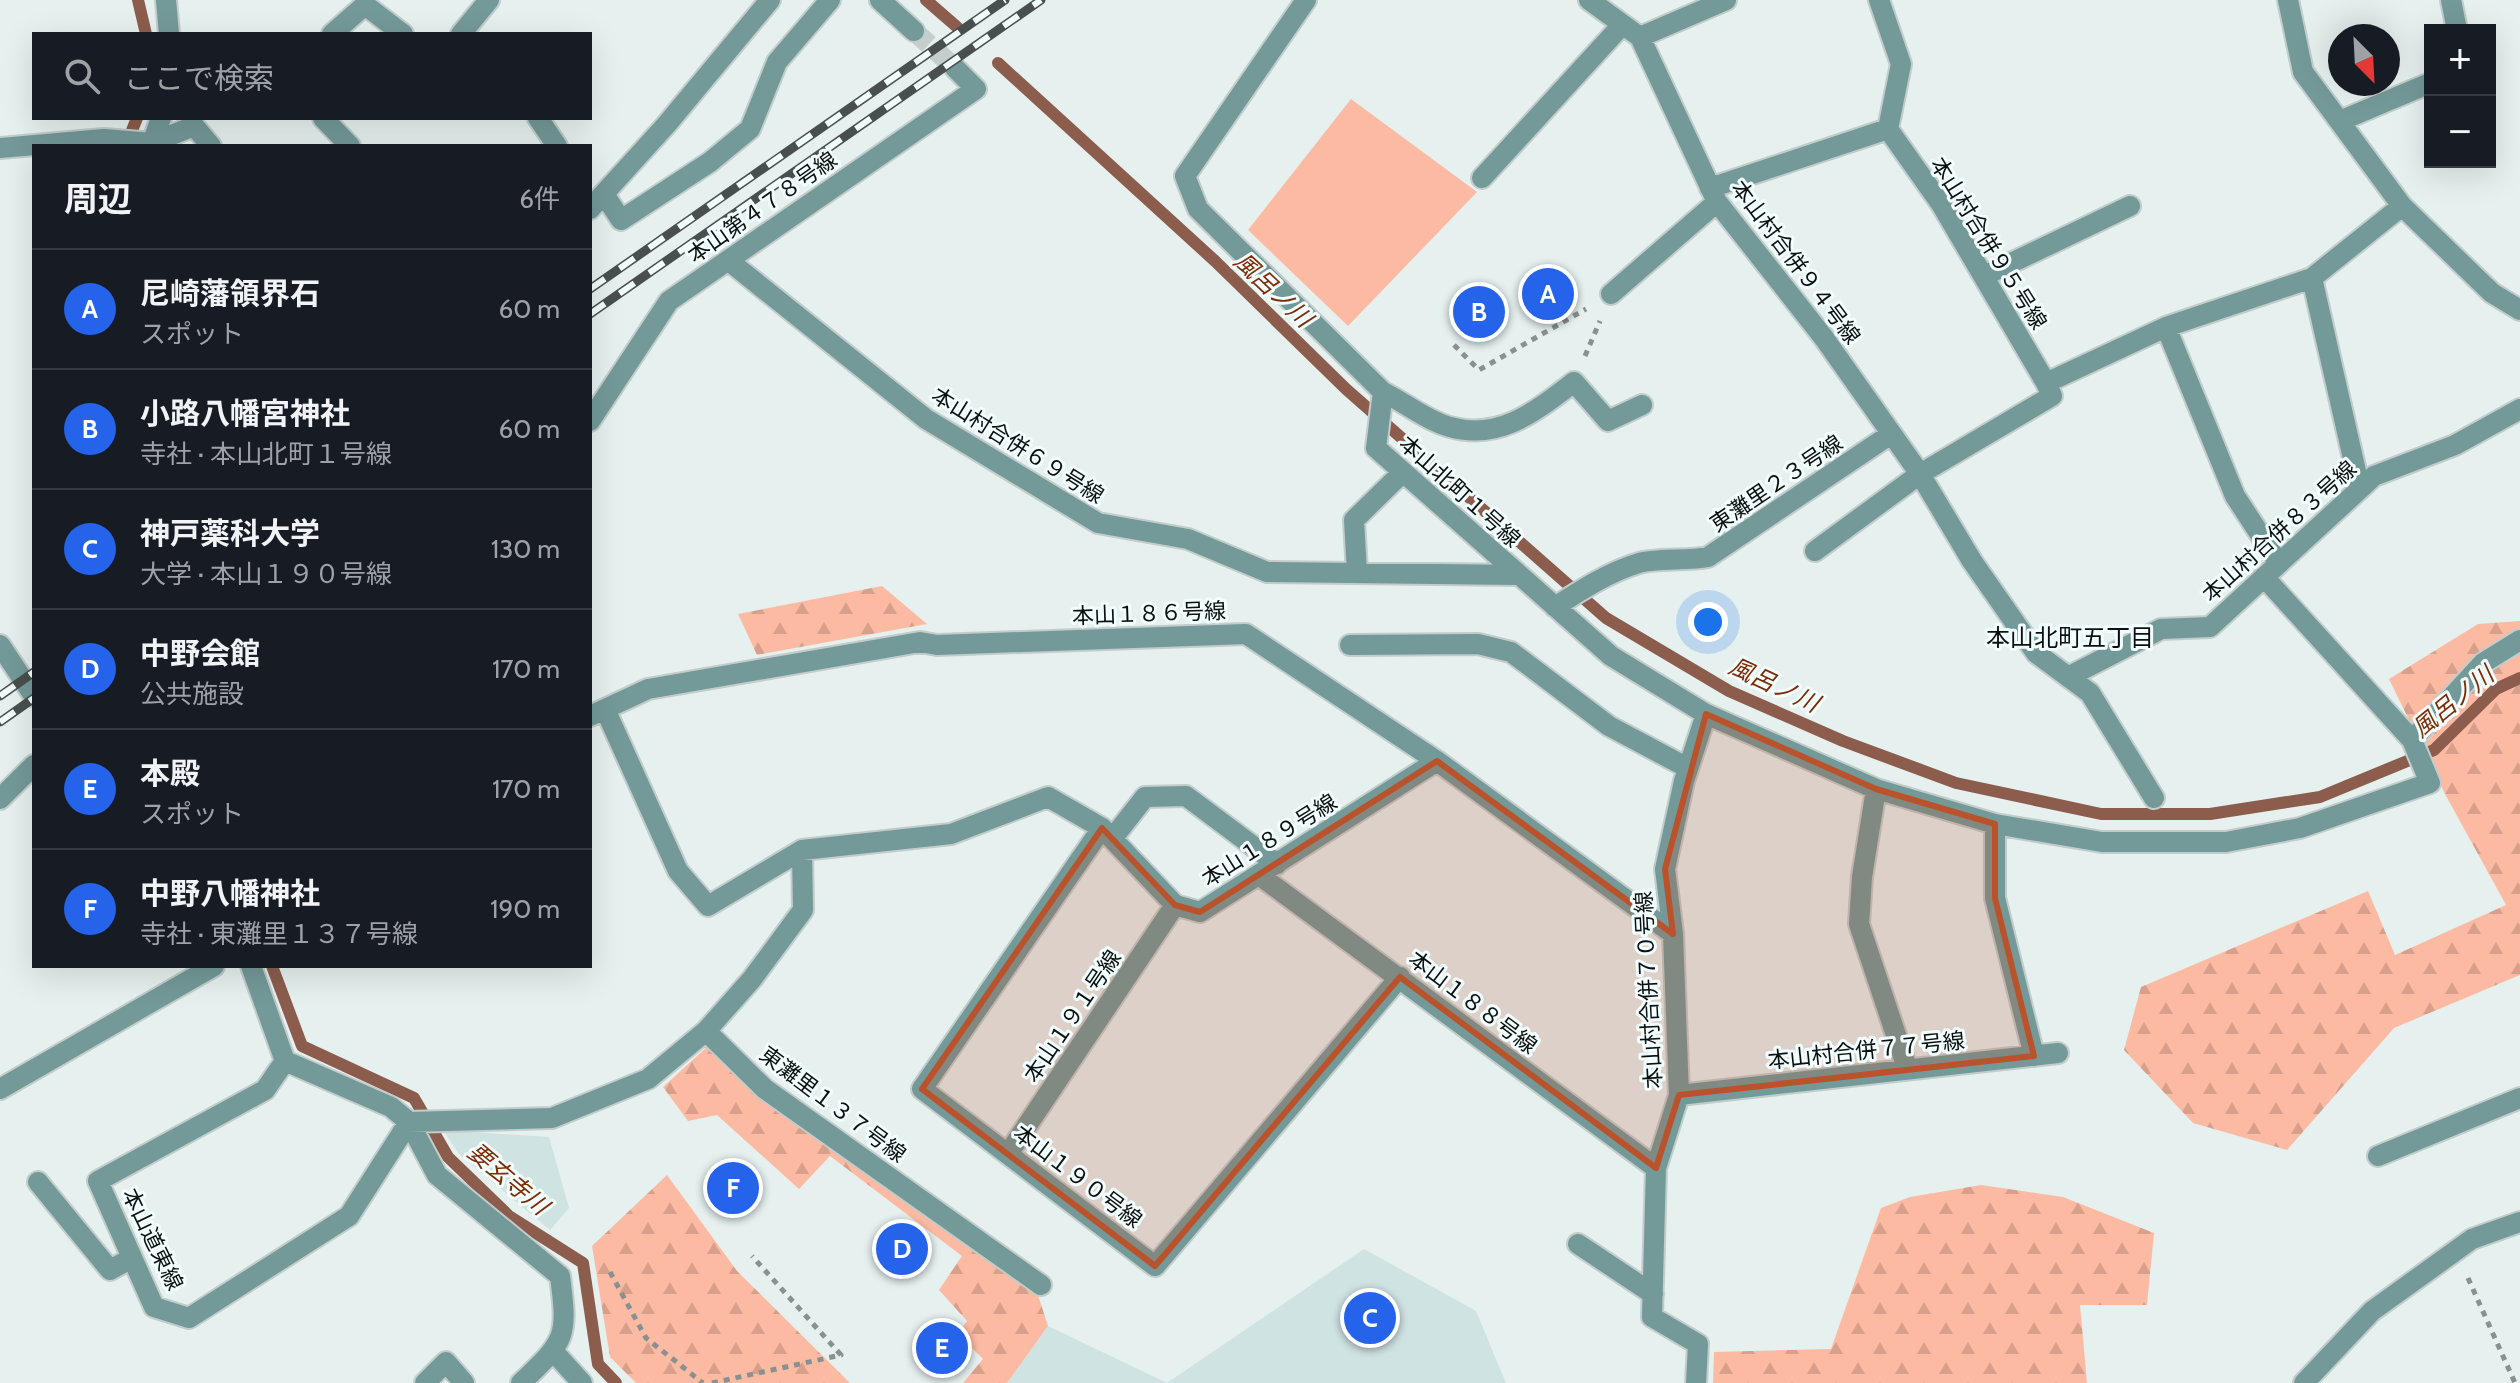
<!DOCTYPE html>
<html lang="ja">
<meta charset="utf-8">
<style>
body{margin:0;font-family:Cabin,"Noto Sans JP",sans-serif;background:#20242c;color:#f1f3f6}
.controls{position:absolute;right:24px;top:24px;display:grid;overflow:hidden;border-radius:0px;box-shadow:0 8px 32px #0002}
.controls button{width:72px;height:72px;display:grid;place-items:center;padding:0;border:0;border-bottom:2px solid #363941;background:#171b24;color:#f1f3f6;font:40px sans-serif}
.compass{position:absolute;left:2328px;top:24px;width:72px;height:72px;border-radius:50%;background:#171b24;box-shadow:0 8px 32px #0002;rotate:156deg}
.you{position:absolute;left:1708px;top:622px;width:28px;height:28px;margin:-20px;border:6px solid #fff;border-radius:50%;background:#1a73e8;box-shadow:0 0 0 12px #1a73e833}
.badge{display:grid;place-items:center;width:52px;height:52px;border-radius:50%;background:#2563eb;color:#fff;font-size:26px;font-weight:700}
.pin{position:absolute;translate:-50% -50%;border:4px solid #fff;box-shadow:0 2px 8px #0006}
.list{margin:0;padding:0;list-style:none}
h2{display:flex;justify-content:space-between;align-items:center;height:104px;margin:0;padding:0 32px;font-size:34px}
h2 small{font-size:26px;font-weight:400;color:#9ea1a6}
.list li{display:grid;grid-template-columns:52px 1fr auto;gap:24px;align-items:center;box-sizing:border-box;height:120px;padding:0 32px;border-top:2px solid #363941}
.list b{display:block;font-size:30px;white-space:nowrap}
.list p{margin:0;font-size:26px;white-space:nowrap;color:#9ea1a6}
.list em{font-size:26px;font-style:normal;color:#9ea1a6}
.icon{flex:none;width:44px;height:44px;fill:none;stroke:currentColor;stroke-width:2;stroke-linecap:round;stroke-linejoin:round}
.map{position:relative;flex:none;width:2520px;height:1383px;overflow:hidden}
.search{position:absolute;background:#171b24;box-shadow:0 8px 32px #0002;left:32px;top:32px;width:560px;height:88px;display:flex;align-items:center;gap:20px;box-sizing:border-box;padding:0 28px;border-radius:0px;color:#9ea1a6;font-size:30px}
.panel{position:absolute;background:#171b24;box-shadow:0 8px 32px #0002;left:32px;top:144px;width:560px;height:824px;border-radius:0px}
.map>svg:first-child{display:block}
.built{fill:#cfe3e2}
.green{fill:#fdbaa3}
.forest{fill:url(#forest-firs)}
.lines{fill:none;stroke-linecap:round;stroke-linejoin:round}
.stream{stroke:#8c5d4d;stroke-width:12}
.minor-tunnel{stroke:#c4cecd;stroke-width:20;stroke-dasharray:20 10;stroke-linecap:butt}
.minor-casing{stroke:#c2cccb;stroke-width:24}
.path{stroke:#899190;stroke-width:5;stroke-dasharray:6 6;stroke-linecap:butt}
.minor{stroke:#739998;stroke-width:20}
.rail-casing{stroke:#494f4f;stroke-width:9}
.rail{stroke:#f2fdfd;stroke-width:6;stroke-dasharray:18;stroke-linecap:butt}
.marked{fill:#ba522c;fill-opacity:0.2;stroke:#ba522c;stroke-width:6;stroke-linejoin:round}
.labels{text-anchor:middle;stroke-width:6;stroke-linejoin:round;paint-order:stroke}
.street-label{font-size:22px;fill:#0b0f0f;stroke:#f2fdfd}
.water-label{font-size:24px;font-style:italic;fill:#7d2a05;stroke:#f2fdfd}
.neighbourhood-label{font-size:24px;fill:#0b0f0f;stroke:#f2fdfd}
</style>
<div class="map">
<svg width="2520" height="1383" viewBox="0 0 2520 1383">
<defs>
<pattern id="forest-firs" width="22" height="20" patternUnits="userSpaceOnUse" patternTransform="scale(2)"><rect width="22" height="20" fill="#fdbaa3"/><path d="M5 1l3.5 6h-7zM16 11l3.5 6h-7z" fill="#d89f8b"/></pattern>
</defs>
<rect width="100%" height="100%" fill="#e5f0ef"/>
<path class="built" d="M443,1130L549,1137L569,1208L550,1230L459,1154Z
M1364,1249L1476,1311L1506,1383H1007L1048,1326L1167,1383Z"/>
<path class="green" d="M1351,99L1477,192L1348,326L1248,230Z"/>
<path class="forest" d="M882,586L927,624L757,655L738,614Z
M2520,621V975L2394,1028L2287,1150L2193,1123L2124,1050L2141,987L2368,891L2395,955L2506,905L2445,794L2389,679L2478,624Z
M708,1046L1036,1289L1048,1326L1007,1383H963L983,1359L958,1334L967,1321L939,1290L962,1256L830,1156L799,1189L717,1115L688,1121L663,1087Z
M667,1175L737,1271L850,1383H636L610,1357L592,1246Z
M1981,1185L2063,1197L2154,1233L2147,1305H2080L2087,1383H1713L1714,1352L1831,1349L1881,1208L1910,1197Z"/>
<g class="lines">
<path class="stream" d="M138,0L146,34
M926,0L957,27
M998,63L1215,261L1346,389L1606,618L1729,691L1843,741L1956,783L2101,814H2210L2320,797L2434,750L2496,689L2520,678
M127,143L137,118
M272,966L302,1046L414,1098L448,1157L509,1216L583,1263L598,1364L616,1383"/>
<path class="minor-tunnel" d="M914,31L955,68"/>
<g class="minor-casing">
<path id="minor" d="M166,0L169,34
M880,0L914,31
M1306,0L1185,176L1198,209L1383,392L1376,448L1611,656L1706,714L1876,789L1995,824L2102,842H2226L2300,828L2430,783L2412,740L2264,577
M1589,0L1640,37L1717,202L1824,338L1920,474L1972,561L2036,653L2090,693L2154,798
M2288,0L2303,72L2402,206L2492,293L2520,310
M2451,0L2457,30
M332,34L365,5L403,34
M461,34L489,0
M1640,37L1726,0
M323,118L350,146
M538,118L557,146
M2340,121L2430,83
M1888,129L1941,204L2046,383
M151,146L161,118
M0,148L104,139L152,143L194,126L211,146
M1482,178L1622,25
M1710,188L1888,129L1901,64L1879,0
M604,194L621,220L710,162L750,129L777,62L830,0
M590,209L667,124L770,0
M729,261L926,419L1098,523L1188,539L1267,572L1518,575
M1984,276L2130,206
M2312,278L2360,489
M1611,294L1717,202
M2166,327L2235,496L2278,562
M1383,392C1404,402 1427,421 1450,427C1500,441 1536,411 1574,382L1608,421L1642,405
M590,421L669,301L976,89L955,68
M1815,551L1920,474L2052,396L2046,383L2166,327L2312,278L2402,206
M1357,573L1354,520L1403,472
M1555,607C1581,590 1609,572 1639,563C1656,558 1688,561 1708,557L1891,434
M0,645L34,696
M1350,645L1478,644L1511,652L1609,726L1688,768
M2068,677L2161,629L2210,627L2374,476L2455,445L2520,409
M605,709L678,871L708,906L802,850
M590,716L648,689L920,642L937,645L1246,634L1437,761L1673,934
M2412,740L2483,663L2520,640
M1876,789L1862,877L1859,924L1907,1068
M0,799L34,765
M1995,824V898L2034,1056
M1102,828L922,1089L1155,1266L1400,977
M1112,839L1145,797L1186,796L1277,864
M1259,875L1656,1168
M251,966L285,1061L391,1107L409,1122L437,1175L560,1276C568,1338 566,1340 521,1383
M706,1031L752,979L803,910L802,850L951,834L1048,797L1102,828L1175,905L1200,912L1437,761
M285,1061L265,1090L98,1181L154,1307L189,1318L349,1216L409,1122L552,1118L648,1079L706,1031L765,1089L1041,1285
M0,1089L214,966
M1679,1095L2058,1053
M1008,1154L1175,905
M2378,1156L2520,1098
M38,1182L110,1270L132,1258
M1578,1244L1653,1294
M554,1352L582,1383
M425,1383L446,1362L464,1383
M1696,1383L1698,1344L1652,1317L1656,1168L1679,1095L1673,934L1665,869L1684,781L1706,714
M2304,1383L2372,1311L2472,1239L2520,1222"/>
</g>
<path class="path" d="M1454,345L1479,370L1586,309
M1585,356L1600,321
M610,1272L646,1338L703,1383
M2468,1278L2515,1383
M712,1383L841,1355L752,1256"/>
<use href="#minor" class="minor"/>
<g class="rail-casing">
<path id="rail" d="M590,289L1005,0
M590,314L1041,0
M0,696L34,672
M0,722L34,698"/>
</g>
<use href="#rail" class="rail"/>
</g>
<path class="marked" d="M1706,714L1876,789L1995,824V898L2034,1056L1679,1095L1656,1168L1400,977L1155,1266L922,1089L1102,828L1175,905L1200,912L1437,761L1673,934L1665,869Z"/>
<g class="labels">
<g class="street-label">
<text transform="translate(762 207) rotate(-35)" y="8">本山第４７８号線</text>
<text transform="translate(1989 243) rotate(58)" y="8">本山村合併９５号線</text>
<text transform="translate(1796 262) rotate(53)" y="8">本山村合併９４号線</text>
<text transform="translate(1018 445) rotate(32)" y="8">本山村合併６９号線</text>
<text transform="translate(1776 483) rotate(-34)" y="8">東灘里２３号線</text>
<text transform="translate(1460 491) rotate(42)" y="8">本山北町１号線</text>
<text transform="translate(2279 531) rotate(-42)" y="8">本山村合併８３号線</text>
<text transform="translate(1149 613) rotate(-2)" y="8">本山１８６号線</text>
<text transform="translate(1269 840) rotate(-32)" y="8">本山１８９号線</text>
<text transform="translate(1648 990) rotate(-93)" y="8">本山村合併７０号線</text>
<text transform="translate(1473 1002) rotate(37)" y="8">本山１８８号線</text>
<text transform="translate(1072 1016) rotate(-56)" y="8">本山１９１号線</text>
<text transform="translate(1866 1050) rotate(-6)" y="8">本山村合併７７号線</text>
<text transform="translate(833 1104) rotate(37)" y="8">東灘里１３７号線</text>
<text transform="translate(1078 1176) rotate(37)" y="8">本山１９０号線</text>
<text transform="translate(153 1239) rotate(64)" y="8">本山道東線</text>
</g>
<g class="water-label">
<text transform="translate(1273 290) rotate(43)" y="8">風呂ノ川</text>
<text transform="translate(1774 685) rotate(25)" y="8">風呂ノ川</text>
<text transform="translate(2453 702) rotate(-39)" y="8">風呂ノ川</text>
<text transform="translate(508 1179) rotate(40)" y="8">要玄寺川</text>
</g>
<g class="neighbourhood-label">
<text x="2070" y="646">本山北町五丁目</text>
</g>
</g>
</svg>
<div class="controls">
<button>+</button>
<button>−</button>
</div>
<svg class="compass" viewBox="-18 -18 36 36"><path d="M0-13l5 13h-10z" fill="#e53935"/><path d="M0 13l5-13h-10z" fill="#9ea1a6"/></svg>
<div class="you"></div>
<div class="pin badge" style="left:1548px;top:294px">A</div>
<div class="pin badge" style="left:1479px;top:312px">B</div>
<div class="pin badge" style="left:1370px;top:1318px">C</div>
<div class="pin badge" style="left:902px;top:1249px">D</div>
<div class="pin badge" style="left:942px;top:1348px">E</div>
<div class="pin badge" style="left:733px;top:1188px">F</div>
<div class="search"><svg class="icon" aria-label="search" viewBox="0 0 24 24"><circle cx="10" cy="10" r="6"/><path d="M15 15l6 6"/></svg>ここで検索</div>
<section class="panel">
<h2>周辺<small>6件</small></h2>
<ul class="list">
<li><span class="badge">A</span><div><b>尼崎藩領界石</b><p>スポット</p></div><em>60 m</em></li>
<li><span class="badge">B</span><div><b>小路八幡宮神社</b><p>寺社 · 本山北町１号線</p></div><em>60 m</em></li>
<li><span class="badge">C</span><div><b>神戸薬科大学</b><p>大学 · 本山１９０号線</p></div><em>130 m</em></li>
<li><span class="badge">D</span><div><b>中野会館</b><p>公共施設</p></div><em>170 m</em></li>
<li><span class="badge">E</span><div><b>本殿</b><p>スポット</p></div><em>170 m</em></li>
<li><span class="badge">F</span><div><b>中野八幡神社</b><p>寺社 · 東灘里１３７号線</p></div><em>190 m</em></li>
</ul>
</section>
</div>
